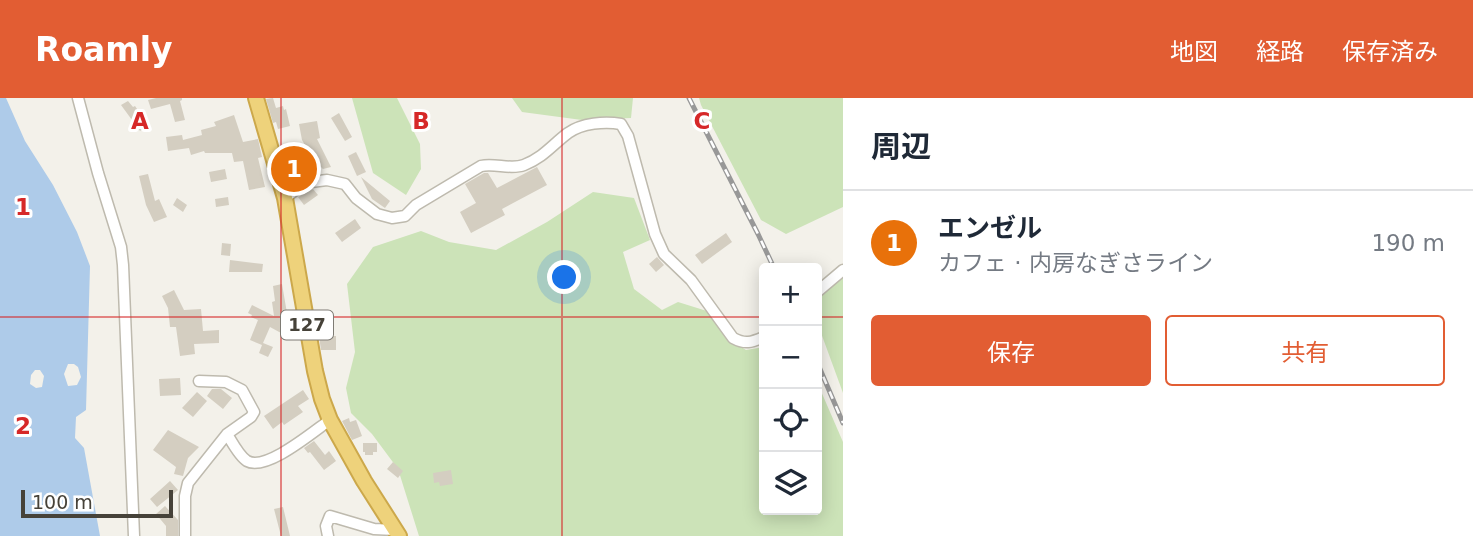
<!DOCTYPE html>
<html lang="ja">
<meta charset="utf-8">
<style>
body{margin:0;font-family:"DejaVu Sans","Noto Sans JP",sans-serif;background:#f2f2f3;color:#1f2937}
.controls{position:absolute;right:21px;bottom:21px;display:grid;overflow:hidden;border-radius:7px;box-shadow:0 4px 18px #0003}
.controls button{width:63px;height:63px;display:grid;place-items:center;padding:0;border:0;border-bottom:2px solid #e0e1e3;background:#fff;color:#1f2937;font:35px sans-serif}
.scale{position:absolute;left:21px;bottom:18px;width:152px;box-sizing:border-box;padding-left:7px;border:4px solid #464239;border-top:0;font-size:19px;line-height:24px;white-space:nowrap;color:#464239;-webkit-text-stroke:5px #fff;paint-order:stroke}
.you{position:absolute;left:565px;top:180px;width:24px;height:24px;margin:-18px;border:5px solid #fff;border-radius:50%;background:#1a73e8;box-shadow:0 0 0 10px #1a73e833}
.badge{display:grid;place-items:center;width:46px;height:46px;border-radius:50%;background:#e25d33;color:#fff;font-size:23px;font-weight:700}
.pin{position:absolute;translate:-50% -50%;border:4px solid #fff;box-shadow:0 2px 7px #0006}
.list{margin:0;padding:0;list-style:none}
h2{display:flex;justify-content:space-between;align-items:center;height:91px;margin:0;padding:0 28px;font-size:30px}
h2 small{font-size:23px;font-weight:400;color:#747a83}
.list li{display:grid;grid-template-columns:46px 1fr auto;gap:21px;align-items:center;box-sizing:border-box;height:105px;padding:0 28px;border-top:2px solid #e0e1e3}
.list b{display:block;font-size:26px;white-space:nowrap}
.list p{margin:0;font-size:23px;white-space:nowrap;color:#747a83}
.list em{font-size:23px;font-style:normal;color:#747a83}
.actions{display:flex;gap:14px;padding:21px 28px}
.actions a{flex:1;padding:16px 0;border:2px solid #e25d33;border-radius:7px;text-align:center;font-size:24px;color:#e25d33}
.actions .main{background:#e25d33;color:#fff}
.icon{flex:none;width:38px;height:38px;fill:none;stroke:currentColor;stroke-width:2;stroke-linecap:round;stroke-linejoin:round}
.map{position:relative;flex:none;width:843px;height:438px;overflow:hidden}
header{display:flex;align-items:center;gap:42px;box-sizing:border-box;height:98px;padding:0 35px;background:#e25d33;color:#fff}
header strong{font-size:33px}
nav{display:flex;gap:38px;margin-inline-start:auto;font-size:24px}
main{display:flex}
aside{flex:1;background:#fff}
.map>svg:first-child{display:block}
.green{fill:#cce3b8}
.water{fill:#aecbe9;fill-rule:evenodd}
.building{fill:#d4cec1}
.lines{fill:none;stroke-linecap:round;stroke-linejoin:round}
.minor-casing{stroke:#bebaae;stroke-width:13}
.highway-casing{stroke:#cca84b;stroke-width:18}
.minor{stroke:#fff;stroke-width:10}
.highway{stroke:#eed27b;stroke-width:14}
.rail-casing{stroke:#989898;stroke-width:5}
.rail{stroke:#fff;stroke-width:2.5;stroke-dasharray:8;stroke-linecap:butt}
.grid{fill:none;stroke:#d62828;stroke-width:2;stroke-opacity:0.55}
.labels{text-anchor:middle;stroke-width:6;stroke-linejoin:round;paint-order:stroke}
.shield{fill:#fff;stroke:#7e7b74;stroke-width:2}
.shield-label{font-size:18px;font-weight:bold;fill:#464239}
.grid-label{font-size:23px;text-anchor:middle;font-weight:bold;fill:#d62828;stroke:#fff;stroke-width:6;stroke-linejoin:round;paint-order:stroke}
</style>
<header>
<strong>Roamly</strong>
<nav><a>地図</a><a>経路</a><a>保存済み</a></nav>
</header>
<main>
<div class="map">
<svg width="843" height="438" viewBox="0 0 843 438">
<rect width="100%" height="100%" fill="#f3f1ea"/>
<path class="green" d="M352,0H397L420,46L421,71L406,97L373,75Z
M512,0H633L631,20L582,22L522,14Z
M699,0H843V109L786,136L761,122L701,7Z
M593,94L634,100L650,142L623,154L634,191L662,212L678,204L710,214L729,241L746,252L764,249V412H817V284L843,344V438H419L398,371L372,336L351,315L346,290L355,254L347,186L373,149L421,133L449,144L496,152L547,124Z
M843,171V295L817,224L818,187Z"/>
<path class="water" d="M0,0H6L25,43L53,87L77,134L90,168L86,312L76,319L75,340L84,350L100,438H0ZM68,266H74L78,269L81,279L77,287L68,288L64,276ZM35,272H40L44,278L42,289L36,290L30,286L31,277Z"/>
<path class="building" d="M156,0H182V2L180,3L185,22L175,24L170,6L151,11L148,2Z
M273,0L276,10L283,8L284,12L286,11L290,28L278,31L276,24L273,25L266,1Z
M128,3L133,9L135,8L148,27L140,33L121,7Z
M339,15L352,39L345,43L331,20Z
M234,17L243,44L258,41L262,59L258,60L265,89L249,92L243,63L234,64L232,55H205L204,53L191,57L189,50L168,53L166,39L182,37L183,42L202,37L201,32L216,28L214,24Z
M317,23L320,40L317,41L331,69L323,71L313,61L302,42L299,26Z
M356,54L366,74L357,78L348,58Z
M298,65L301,76L289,78L287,68Z
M537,69L547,87L502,111L505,117L471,135L460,114L476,105L465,86L484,75H488L497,90Z
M225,71L227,81L211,84L209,74Z
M148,76L155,103L159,101L167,119L154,124L146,107L139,78Z
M361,79L390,103L385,110L372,101Z
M313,91L318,97L304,107L298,99Z
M228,99L229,107L216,109L215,101Z
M177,100L187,107L183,114L173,107Z
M355,121L361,130L342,144L335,135Z
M726,135L732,144L702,166L695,157Z
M222,145L231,146L230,158L221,157Z
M657,159L664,167L656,174L649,166Z
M230,162L263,166L262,174H229Z
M282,186L288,221L281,235L270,229L263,245L273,249L268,259L259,255L262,247L250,242L258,222L251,219L252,217L248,215L252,207L274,218L272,204L275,203L273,188Z
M174,192L184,212L201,211L203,233L219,232V245L194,246L195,256L180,258L176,229H170L168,210L162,198Z
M319,238H336V252H321Z
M180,280L181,297L160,298L159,281Z
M212,291H221L232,300L223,311L207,298Z
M303,292L309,301L298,308L303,314L284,327L282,324L273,331L264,318Z
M197,294L207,303L193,319L182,310Z
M349,320L350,324L356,322L362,338L352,342L342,323Z
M168,332L199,349L188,360L183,378L174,376L176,369L153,352Z
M314,343L325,357L329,353L336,363L324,372L310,354L308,355L304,350Z
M363,345H377V354H373V357H365V354H363Z
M393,364L403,373L398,380L387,371Z
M451,372L453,386L440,388L439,384L434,385L433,375Z
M170,383L178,392L157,409L150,401Z
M165,408L178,422V438H166V428L156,416Z
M283,409L290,438H281L274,411Z"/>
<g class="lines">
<g class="minor-casing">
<path id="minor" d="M78,0L98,75L121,149L123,167L134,438
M285,100L294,93L311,84L327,82L345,86L356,100L377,116L392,120L405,118L416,107L481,68C495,65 511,72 524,67C544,59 552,47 568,35C582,25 605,23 621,26L628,38L655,136L664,156L691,182L733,240C746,247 752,244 764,239
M817,194L843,172
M227,336C232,344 239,358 247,363C266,374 314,333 330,322
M185,438V398L188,385L227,336L251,319L254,314L242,292L226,284L199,283
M328,438L326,428L330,418L374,431L395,432"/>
</g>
<g class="highway-casing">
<path id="highway" d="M256,0L285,100L315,273L322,301L330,322L364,383L399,438"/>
</g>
<use href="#minor" class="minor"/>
<use href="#highway" class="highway"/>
<g class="rail-casing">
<path id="rail" d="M689,0L758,136L774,170
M817,264L843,325"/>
</g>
<use href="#rail" class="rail"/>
</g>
<path class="grid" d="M281,0V438M562,0V438M0,219H764M817,219H843"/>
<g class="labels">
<rect class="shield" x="281" y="212.5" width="52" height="29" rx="5"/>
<g class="shield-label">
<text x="307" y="233">127</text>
</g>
</g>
<g class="grid-label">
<text x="140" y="31">A</text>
<text x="421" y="31">B</text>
<text x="702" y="31">C</text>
<text x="23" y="117">1</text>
<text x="23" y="336">2</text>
</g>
</svg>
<div class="controls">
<button>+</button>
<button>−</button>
<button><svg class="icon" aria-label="locate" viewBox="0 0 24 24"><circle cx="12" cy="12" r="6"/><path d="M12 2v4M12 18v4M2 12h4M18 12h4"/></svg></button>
<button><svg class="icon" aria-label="layers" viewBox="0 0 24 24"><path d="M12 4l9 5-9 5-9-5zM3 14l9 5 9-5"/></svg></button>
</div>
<div class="scale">100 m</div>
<div class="you"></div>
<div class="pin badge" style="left:294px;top:71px;background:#e8710a">1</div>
</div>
<aside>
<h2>周辺<small></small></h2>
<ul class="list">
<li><span class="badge" style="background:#e8710a">1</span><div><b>エンゼル</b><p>カフェ · 内房なぎさライン</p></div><em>190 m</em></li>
</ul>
<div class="actions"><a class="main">保存</a><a>共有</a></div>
</aside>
</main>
